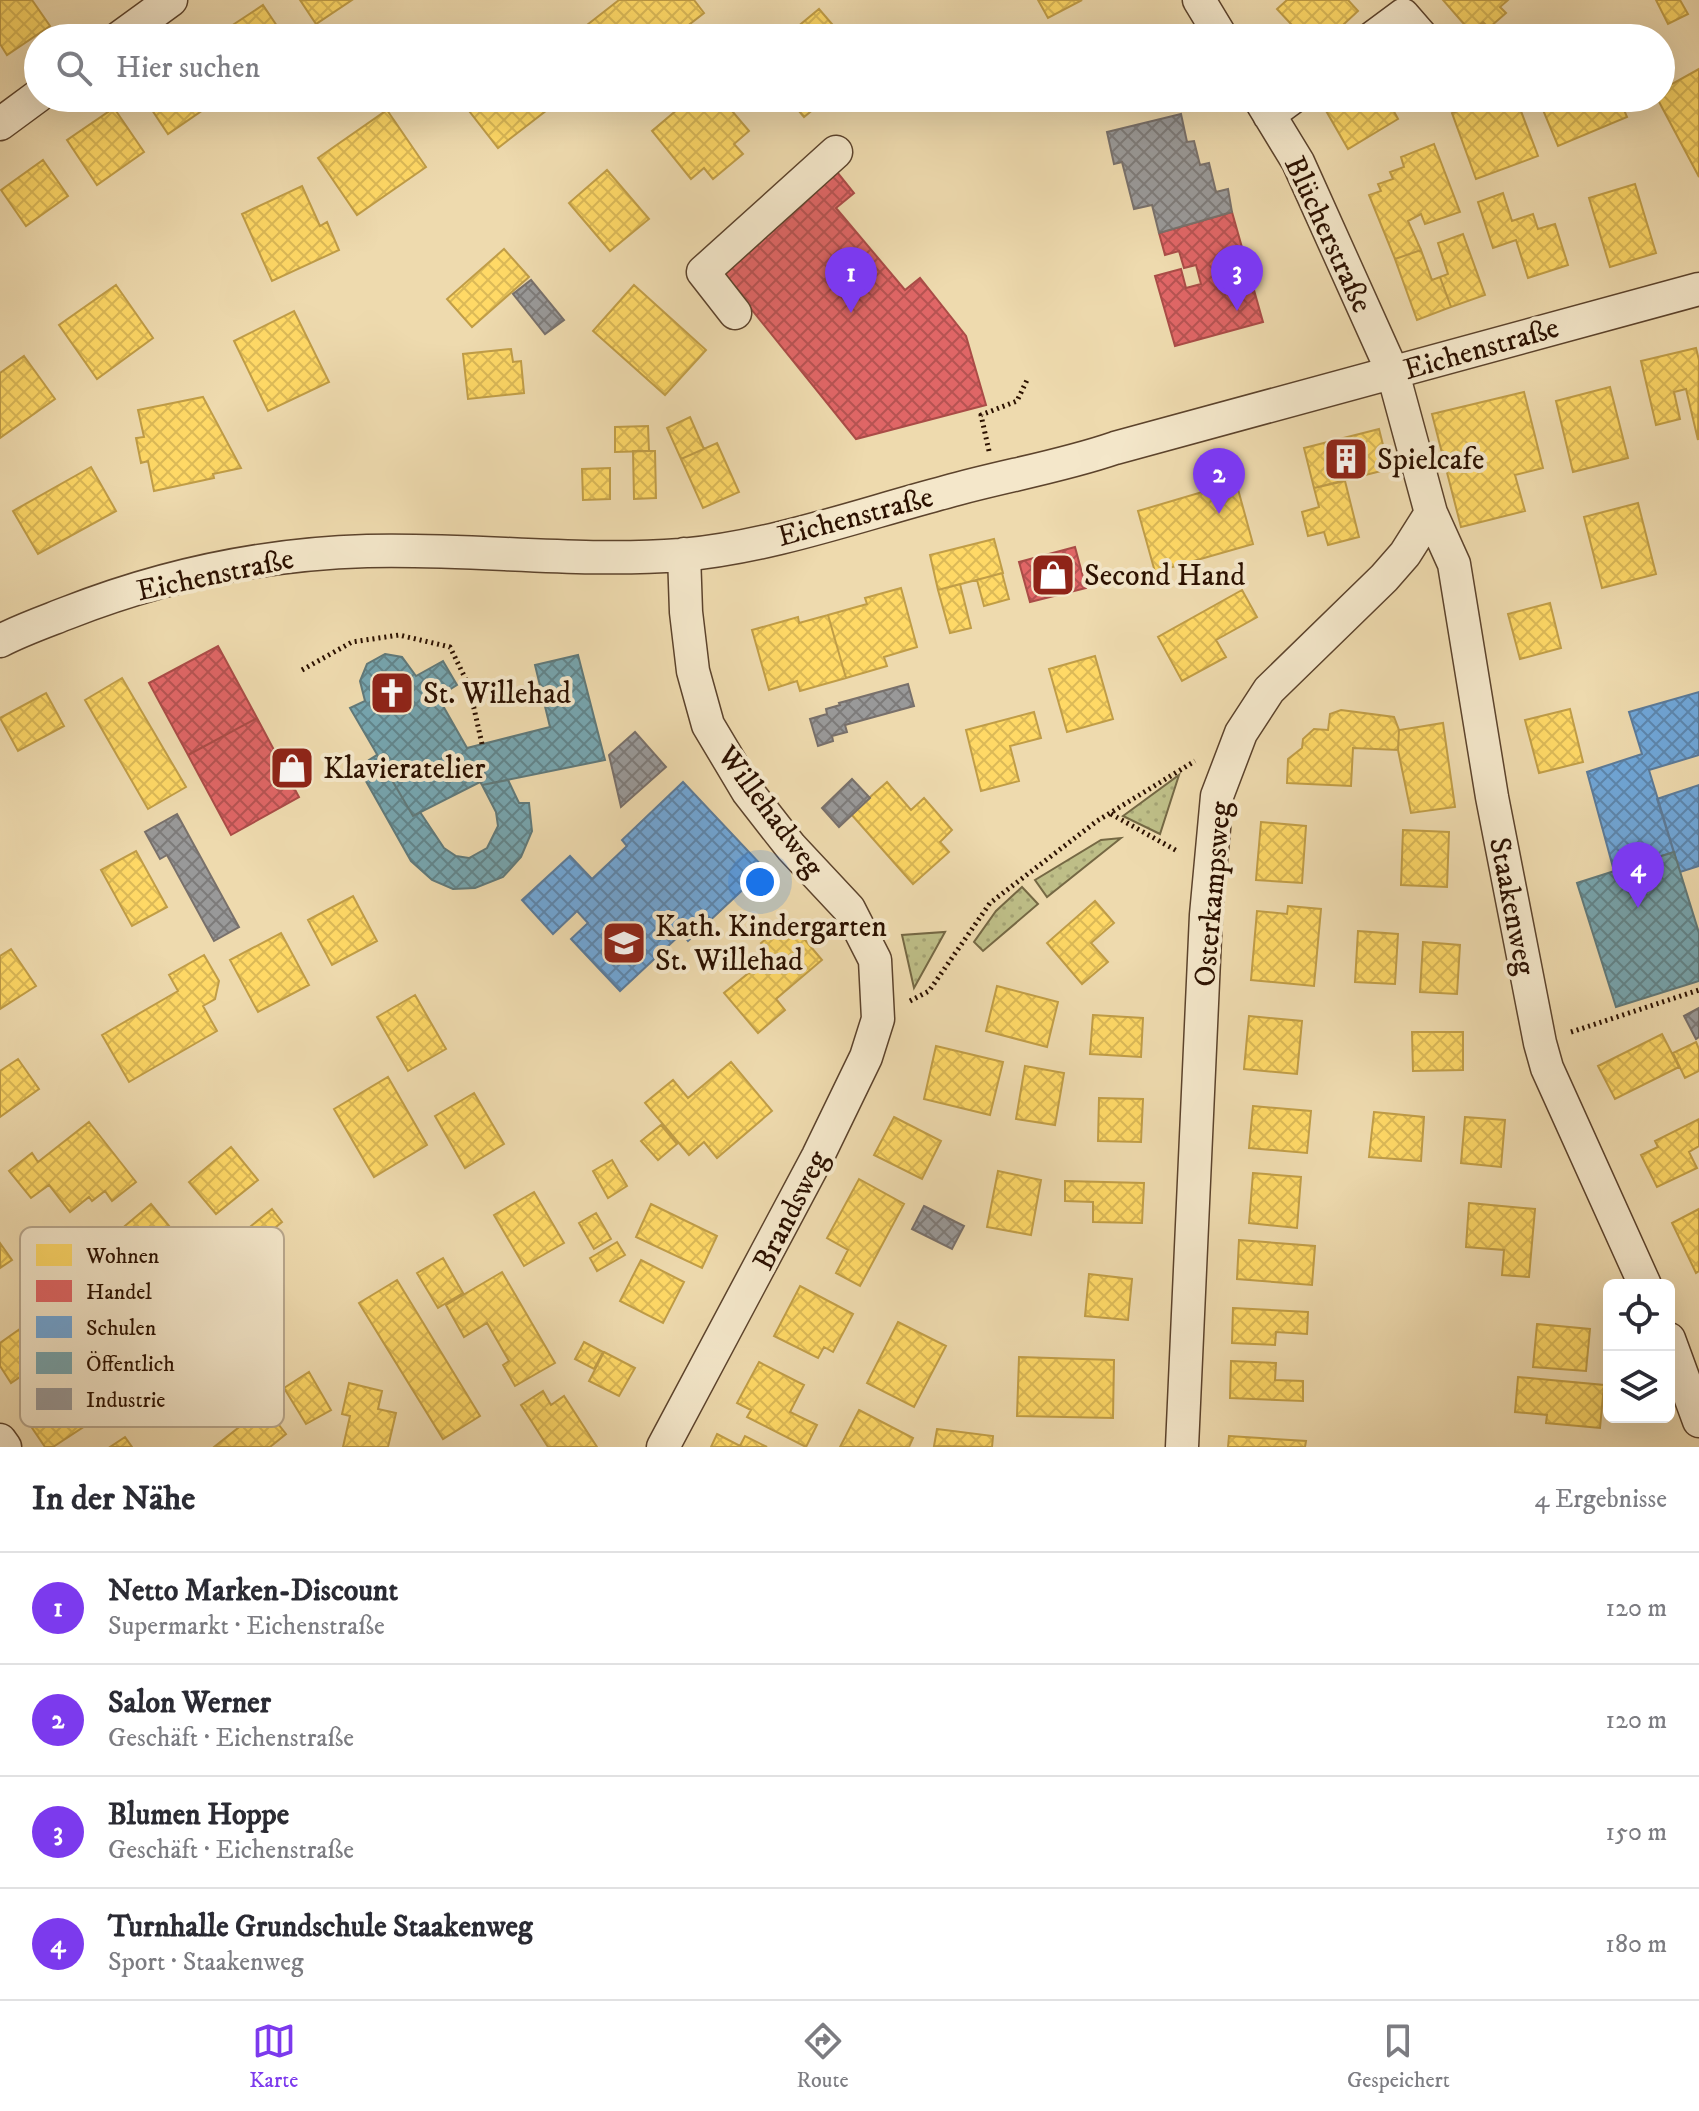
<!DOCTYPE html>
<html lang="de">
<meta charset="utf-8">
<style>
body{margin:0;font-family:"IM FELL DW Pica",serif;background:#f2f2f3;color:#2b2b33}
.controls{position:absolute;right:24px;bottom:24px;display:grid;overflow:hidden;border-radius:12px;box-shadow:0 8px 32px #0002}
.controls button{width:72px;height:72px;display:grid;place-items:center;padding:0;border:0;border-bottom:2px solid #e1e1e2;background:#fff;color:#2b2b33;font:40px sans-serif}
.you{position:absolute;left:760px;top:882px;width:28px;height:28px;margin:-20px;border:6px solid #fff;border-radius:50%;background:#1a73e8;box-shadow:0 0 0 12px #1a73e833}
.badge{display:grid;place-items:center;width:52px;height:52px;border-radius:50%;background:#7c3aed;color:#fff;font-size:26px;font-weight:700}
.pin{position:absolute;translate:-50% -66px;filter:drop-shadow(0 2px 4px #0008)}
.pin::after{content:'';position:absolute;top:42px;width:28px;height:24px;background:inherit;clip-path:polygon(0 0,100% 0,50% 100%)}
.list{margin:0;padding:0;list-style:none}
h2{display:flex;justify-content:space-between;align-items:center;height:104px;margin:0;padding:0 32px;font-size:34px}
h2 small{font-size:26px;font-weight:400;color:#7c7c81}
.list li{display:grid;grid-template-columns:52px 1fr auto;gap:24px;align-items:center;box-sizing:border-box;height:112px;padding:0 32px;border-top:2px solid #e1e1e2}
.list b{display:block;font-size:30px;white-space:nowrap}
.list p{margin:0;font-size:26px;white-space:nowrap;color:#7c7c81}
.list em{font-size:26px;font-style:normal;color:#7c7c81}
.icon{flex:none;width:44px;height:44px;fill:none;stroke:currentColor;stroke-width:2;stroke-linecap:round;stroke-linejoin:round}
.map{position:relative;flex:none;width:1699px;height:1447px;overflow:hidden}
.search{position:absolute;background:#fff;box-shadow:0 8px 32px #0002;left:24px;right:24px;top:24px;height:88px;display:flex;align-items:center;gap:20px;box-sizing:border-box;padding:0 28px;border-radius:44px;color:#7c7c81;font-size:30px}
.sheet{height:552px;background:#fff}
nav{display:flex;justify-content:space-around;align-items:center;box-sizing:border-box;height:112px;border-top:2px solid #e1e1e2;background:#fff;font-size:22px;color:#7c7c81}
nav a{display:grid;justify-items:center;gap:4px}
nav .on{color:#7c3aed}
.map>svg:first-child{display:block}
.grass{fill:url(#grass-dots);stroke:#756844;stroke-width:2}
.homes{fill:url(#homes-cross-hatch);stroke:#c09d47;stroke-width:2}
.shops{fill:url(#shops-cross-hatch);stroke:#aa4c47;stroke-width:2}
.schools{fill:url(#schools-cross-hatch);stroke:#5b7b9a;stroke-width:2}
.public{fill:url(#public-cross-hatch);stroke:#60797a;stroke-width:2}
.industry{fill:url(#industry-cross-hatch);stroke:#78706b;stroke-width:2}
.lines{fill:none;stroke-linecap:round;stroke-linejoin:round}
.minor-casing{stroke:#5c432c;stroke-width:35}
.path{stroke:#2c1100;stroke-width:5;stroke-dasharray:2 4;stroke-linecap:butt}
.minor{stroke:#f4e7ca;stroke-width:32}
.labels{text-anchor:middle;stroke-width:8;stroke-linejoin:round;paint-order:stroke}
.street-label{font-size:30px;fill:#2c1100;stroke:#f4e7ca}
.poi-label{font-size:30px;fill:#2c1100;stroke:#f4e7ca;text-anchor:start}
.key{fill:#f4e7ca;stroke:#b8a78d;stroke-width:2}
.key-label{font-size:22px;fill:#2c1100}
</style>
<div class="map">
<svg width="1699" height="1447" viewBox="0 0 1699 1447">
<defs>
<pattern id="grass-dots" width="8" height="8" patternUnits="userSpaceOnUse" patternTransform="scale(2)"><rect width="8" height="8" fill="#bebe87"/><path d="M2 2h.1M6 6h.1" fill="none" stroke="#a3a273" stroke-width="1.8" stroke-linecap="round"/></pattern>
<pattern id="homes-cross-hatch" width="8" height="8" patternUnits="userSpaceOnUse" patternTransform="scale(2)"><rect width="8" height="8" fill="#ffd966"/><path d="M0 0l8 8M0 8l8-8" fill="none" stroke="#dbb957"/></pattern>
<pattern id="shops-cross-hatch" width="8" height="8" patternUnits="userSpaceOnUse" patternTransform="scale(2)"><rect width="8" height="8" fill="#e06666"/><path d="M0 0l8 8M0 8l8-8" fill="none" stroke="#b65352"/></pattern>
<pattern id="schools-cross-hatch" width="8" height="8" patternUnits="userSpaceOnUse" patternTransform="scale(2)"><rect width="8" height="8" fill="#6fa8dc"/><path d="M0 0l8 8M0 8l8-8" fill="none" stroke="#5b87b0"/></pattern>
<pattern id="public-cross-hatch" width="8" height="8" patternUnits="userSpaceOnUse" patternTransform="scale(2)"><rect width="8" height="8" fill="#76a5af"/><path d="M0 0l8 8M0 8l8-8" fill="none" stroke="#61858c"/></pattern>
<pattern id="industry-cross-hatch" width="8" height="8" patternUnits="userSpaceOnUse" patternTransform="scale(2)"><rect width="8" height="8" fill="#999"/><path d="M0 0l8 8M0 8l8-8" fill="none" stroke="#7d7b7a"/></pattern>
</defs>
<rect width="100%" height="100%" fill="#eedaae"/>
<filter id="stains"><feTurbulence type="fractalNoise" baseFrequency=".0025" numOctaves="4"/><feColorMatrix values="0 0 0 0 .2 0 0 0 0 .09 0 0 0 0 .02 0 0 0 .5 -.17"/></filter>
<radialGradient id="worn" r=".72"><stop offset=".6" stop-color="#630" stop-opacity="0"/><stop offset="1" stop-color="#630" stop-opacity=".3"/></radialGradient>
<path class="grass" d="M1179,775L1160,834L1123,816Z
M1121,838L1047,897L1035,880L1101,840Z
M1022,887L1038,904L983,951L974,942L996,911Z
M945,932L914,988L902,935Z"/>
<path class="homes" d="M0,0H32L50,26L7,55L0,44Z
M300,0H352L316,24Z
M619,0H694L704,13L672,38H667L659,28L645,38H559L573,27L578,32Z
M1038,0H1082L1048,18Z
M1287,0H1348L1358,11L1329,38H1304L1277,9Z
M1443,0H1508L1500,7L1506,13L1489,28L1483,22L1471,32Z
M1656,0H1680L1688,14L1668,24Z
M263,5L285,38H213Z
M819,9L844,38H784Z
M1699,69V177L1657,98H1661V90Z
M144,98H215L216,101L168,134Z
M459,98H546L551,107L498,148Z
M691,98H721L749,131L734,144L743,154L713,179L704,168L691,179L652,131Z
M788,98H827L804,117Z
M1328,98H1405L1391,106L1398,119L1348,149L1321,102Z
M1493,98H1516L1538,156L1476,179L1452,113Z
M1538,98H1619L1627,117L1558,146Z
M114,108L144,152L97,185L67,140Z
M387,110L426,167L357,215L318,158Z
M1434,144L1460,212L1425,224L1421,214L1408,221L1421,250L1395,259L1369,195L1381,191L1378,184L1393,179L1390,172L1404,167L1401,157Z
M43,160L68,196L26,226L1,190Z
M607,170L649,219L610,251L569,203Z
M1635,184L1656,253L1610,267L1589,198Z
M302,186L320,226L327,222L339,250L272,281L242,214Z
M1503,193L1512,221L1533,214L1538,229L1555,224L1568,265L1528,278L1516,240L1493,248L1478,202Z
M1463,234L1485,295L1451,307L1440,277L1448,274L1438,243Z
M504,249L529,277L472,327L447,299Z
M1421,250L1432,280L1440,277L1451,307L1417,320L1395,259Z
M116,285L153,338L97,379L59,325Z
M634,285L706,350L665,395L593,331Z
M294,311L329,382L268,411L234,341Z
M1696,348L1699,360L1698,440L1686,389L1674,392L1680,419L1656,425L1641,361Z
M511,349L513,362L521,361L524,393L468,399L463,354Z
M24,356L55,399L0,438V373Z
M1610,387L1628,458L1573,472L1556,401Z
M1524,392L1543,468L1515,475L1525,511L1461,527L1432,414Z
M203,397L241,468L213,474L214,478L154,491L148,461L141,463L136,438L144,437L138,410Z
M690,417L704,449L681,459L667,428Z
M648,426L649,451L615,452V427Z
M1379,429L1389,469L1314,488L1304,448Z
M717,443L739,492L703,508L681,459Z
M633,451H655L656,498L634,499Z
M91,467L116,511L38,554L13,511Z
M610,468V499L583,500L582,469Z
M1345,481L1359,537L1328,545L1324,532L1308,536L1302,512L1319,507L1314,488Z
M1236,482L1253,544L1155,572L1138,511Z
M1638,503L1656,574L1602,588L1584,517Z
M994,539L1003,573L938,590L930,555Z
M1002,573L1009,599L984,606L977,580Z
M960,584L971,628L950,633L938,590Z
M901,588L917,647L884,657L887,666L846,678L828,615L867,604L865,598Z
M1242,590L1257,617L1216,640L1226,657L1182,681L1158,637Z
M1550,603L1561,648L1520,659L1508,614Z
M828,615L846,678L800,691L797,681L769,690L752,630L798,617L799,623Z
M1095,656L1113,719L1067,732L1049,669Z
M122,678L186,787L148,809L85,700Z
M46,693L64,726L18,751L0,718Z
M1570,709L1583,762L1539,773L1525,720Z
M1341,710L1394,717L1399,730L1398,750L1353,748L1351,786L1287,783L1288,759L1302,748L1303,739L1314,729L1328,730L1330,714Z
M1034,712L1041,738L1010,746L1019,781L981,791L966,730Z
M1443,723L1455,807L1411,813L1398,750L1399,730Z
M887,782L911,810L924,798L952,830L940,842L949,852L913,884L851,814Z
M1261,822L1306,826L1302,883L1256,880Z
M1403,830L1449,832L1447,887L1401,885Z
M136,851L167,907L132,926L101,870Z
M353,896L377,941L332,965L308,920Z
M1095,901L1114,923L1091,943L1108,962L1082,984L1047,943Z
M1288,906L1321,909L1314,986L1251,980L1257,911L1287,914Z
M788,920L822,960L776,999L785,1010L758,1033L724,993L751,971L747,966L767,949L761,943Z
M1358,931L1398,934L1395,984L1355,982Z
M281,933L309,985L258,1012L230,960Z
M1423,942L1460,945L1457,994L1420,992Z
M11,949L36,986L0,1009V956Z
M204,955L219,981L215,999L203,1006L217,1031L129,1082L102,1035L178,991L169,975Z
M997,986L1058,1002L1047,1047L986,1031Z
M415,995L446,1049L408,1071L377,1017Z
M1093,1015L1143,1018L1141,1057L1090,1054Z
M1249,1016L1302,1021L1297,1074L1244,1069Z
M1412,1032H1463V1070L1413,1071Z
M1662,1034L1679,1067L1615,1099L1598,1066Z
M1696,1042L1699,1049V1071L1685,1078L1673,1053Z
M936,1046L1003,1062L990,1115L924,1099Z
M18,1059L39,1089L0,1117V1071Z
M731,1062L772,1111L717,1158L704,1142L689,1155L645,1103L673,1080L688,1098Z
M1025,1066L1064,1073L1055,1125L1016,1119Z
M388,1077L427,1145L374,1177L334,1109Z
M474,1093L504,1144L465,1168L435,1116Z
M1099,1098L1143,1099L1141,1142L1098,1141Z
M1253,1106L1311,1111L1307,1153L1249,1148Z
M1374,1112L1424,1117L1421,1161L1369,1157Z
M894,1117L941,1141L922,1179L874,1155Z
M1465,1117L1505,1120L1501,1167L1461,1163Z
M1699,1119V1146L1689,1152L1697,1168L1657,1187L1641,1155L1658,1147L1655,1141Z
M89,1122L136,1182L112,1201L105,1191L92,1201L89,1197L70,1212L49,1185L31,1198L9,1171L32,1153L38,1162Z
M661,1125L677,1144L658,1160L641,1141Z
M231,1147L258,1180L216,1214L189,1182Z
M612,1160L627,1186L608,1198L593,1171Z
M998,1171L1041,1180L1031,1235L987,1227Z
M1253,1173L1301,1177L1297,1228L1249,1223Z
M859,1179L904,1204L860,1286L836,1273L848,1250L827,1238Z
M1065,1181L1144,1183L1142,1223L1093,1222V1202L1065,1201Z
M534,1192L564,1243L524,1266L494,1215Z
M1469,1203L1535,1209L1529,1277L1502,1275L1504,1250L1466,1247Z
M151,1204L178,1237L135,1274L107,1241Z
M651,1204L717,1236L702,1268L636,1237Z
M272,1209L282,1222L239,1257L229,1244Z
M1699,1209V1271L1696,1273L1672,1223Z
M596,1213L611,1239L594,1249L579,1223Z
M1239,1240L1315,1246L1312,1285L1237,1279Z
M617,1242L625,1255L597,1271L590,1258Z
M0,1243L12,1260L0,1268Z
M443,1258L463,1293L438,1308L417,1273Z
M641,1260L684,1282L663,1323L620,1301Z
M502,1272L555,1363L515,1386L503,1365L509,1361L487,1323L464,1337L446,1305Z
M1089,1274L1132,1279L1128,1320L1085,1316Z
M397,1280L480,1416L443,1439L359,1303Z
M800,1286L853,1314L833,1352L824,1347L818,1358L774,1336Z
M1233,1308L1308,1312L1307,1334L1276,1332L1275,1345L1232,1343Z
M37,1317L44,1327L55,1320L70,1343L11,1383L0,1366V1343Z
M898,1322L946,1346L914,1407L867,1383Z
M1537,1324L1590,1329L1586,1371L1533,1367Z
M584,1342L603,1352L594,1369L575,1359Z
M604,1352L635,1368L619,1396L589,1381Z
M1019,1357L1114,1360L1113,1418L1017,1416Z
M1231,1361L1276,1363L1275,1380L1303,1381V1401L1230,1398Z
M759,1362L804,1385L790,1412L817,1425L806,1447L747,1417L751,1410L737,1403Z
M93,1363L115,1397L80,1420L85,1426L53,1447H45L24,1416L64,1391L67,1395L76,1389L69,1378Z
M309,1372L331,1410L306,1424L284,1388Z
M1518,1377L1604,1385L1600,1428L1546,1423L1547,1415L1515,1412Z
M349,1383L382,1391L378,1409L396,1413L388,1447H343L350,1416L342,1414Z
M543,1391L551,1405L564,1396L597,1447H548L521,1405Z
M258,1398L286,1434L270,1447H214L243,1424L237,1416Z
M859,1410L913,1438L909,1447H840Z
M937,1429L993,1436L992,1447L934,1446Z
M717,1434L740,1446L745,1436L767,1447H711Z
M1229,1436L1306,1441L1305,1447H1228Z
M125,1437L132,1447H110Z"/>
<path class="shops" d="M837,172L854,193L836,208L905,290L920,278L966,336L986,405L856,439L718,268Z
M1232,212L1263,322L1175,346L1155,276L1181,269L1186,288L1201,284L1196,265L1184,268L1179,251L1165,255L1159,233Z
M1075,547L1086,588L1030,602L1019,562Z
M218,646L257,718L188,755L149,683Z
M257,718L299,797L231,835L188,755Z"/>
<path class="schools" d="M1699,692V755L1649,770L1674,852L1614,871L1587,772L1642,754L1629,712Z
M683,782L765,869L688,941L682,933L620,991L571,939L588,923L577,911L553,934L522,900L570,856L592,879L627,846L622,840Z
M1699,785V866L1680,872L1657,799Z"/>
<path class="public" d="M385,654L402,657L416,676L443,661L457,685L438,697L467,748L550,727L535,665L578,655L605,760L482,785L480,782L413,816L350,708L365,701L360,681L367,664Z
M377,755L413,816L420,812L444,848L456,856L469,858L487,848L498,826L496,812L482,785L508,780L519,803H529L532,831L521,857L503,877L475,888L453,889L432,880L411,861L358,767Z
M1674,852L1699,933V981L1616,1007L1577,883Z"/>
<path class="industry" d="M1181,114L1187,142L1194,141L1200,165L1209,163L1216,192L1228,189L1232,212L1159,233L1152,205L1134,209L1122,162L1114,164L1107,132Z
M531,280L564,320L545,334L513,294Z
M908,684L914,706L845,725L847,732L832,736L833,741L818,746L810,719L827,714L826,709L840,705L839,703Z
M635,732L666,767L621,807L609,755Z
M852,779L870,798L839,827L822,808Z
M177,814L239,927L214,941L167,855L160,859L145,832Z
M1699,1008V1037L1696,1039L1684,1016Z
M924,1206L964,1226L952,1249L912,1229Z"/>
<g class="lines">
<g class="minor-casing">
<path id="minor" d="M1199,0L1222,38
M119,38L171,0
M1372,38L1403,15L1423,38
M1269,115L1292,98
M0,124L38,96
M735,313L703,272L836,152
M1431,513L1454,564L1492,797L1540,1043L1547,1068L1645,1285
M0,641C21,630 44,622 67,613C164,575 263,554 367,551C472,548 576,563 681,555C771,547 859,515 946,492C1002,476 1060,467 1115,448L1699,289
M1669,1339L1699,1421
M0,1440L5,1447
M663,1447L818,1156L866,1057L878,1019L875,960L849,909L791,847L748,792L708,725L693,671L686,612L684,554
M1182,1447L1206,915L1217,796L1241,733L1269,690L1384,578L1405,554L1431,513L1393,373L1298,162L1259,98"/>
</g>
<path class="path" d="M989,451L981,415L1017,401L1028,378
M302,670L352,642L399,635L450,647L469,686L482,744
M1111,814L1179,852
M910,1001L929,991L990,903L1097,821L1195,761
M1571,1032L1699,990"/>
<use href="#minor" class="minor"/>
</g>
<defs>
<g id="building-square" transform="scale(2.3)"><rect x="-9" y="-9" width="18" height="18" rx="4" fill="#8f2418" stroke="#f4e7ca"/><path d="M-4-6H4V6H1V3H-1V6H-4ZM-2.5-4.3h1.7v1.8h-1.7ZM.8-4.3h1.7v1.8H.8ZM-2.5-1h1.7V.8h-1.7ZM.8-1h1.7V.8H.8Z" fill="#fff"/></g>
<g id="shop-square" transform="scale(2.3)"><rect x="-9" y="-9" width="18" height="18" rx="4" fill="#8f2418" stroke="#f4e7ca"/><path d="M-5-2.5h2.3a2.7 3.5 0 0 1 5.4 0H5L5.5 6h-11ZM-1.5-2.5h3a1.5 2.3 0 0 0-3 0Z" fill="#fff"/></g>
<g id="church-square" transform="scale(2.3)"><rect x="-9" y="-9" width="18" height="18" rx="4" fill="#8f2418" stroke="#f4e7ca"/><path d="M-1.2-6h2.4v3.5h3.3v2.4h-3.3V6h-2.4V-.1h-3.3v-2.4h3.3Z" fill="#fff"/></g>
<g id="school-square" transform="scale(2.3)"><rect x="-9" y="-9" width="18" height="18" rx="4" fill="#8f2418" stroke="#f4e7ca"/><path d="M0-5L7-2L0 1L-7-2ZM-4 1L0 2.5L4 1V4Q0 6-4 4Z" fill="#fff"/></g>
</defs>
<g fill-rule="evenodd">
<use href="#building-square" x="1346" y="459"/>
<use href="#shop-square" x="1053" y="575"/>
<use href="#church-square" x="392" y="693"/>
<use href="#shop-square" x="292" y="768"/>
<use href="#school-square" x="624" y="943"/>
</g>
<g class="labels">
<g class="street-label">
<text transform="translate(1329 234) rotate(65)" y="10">Blücherstraße</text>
<text transform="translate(1481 348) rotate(-16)" y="10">Eichenstraße</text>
<text transform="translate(855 516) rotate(-15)" y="10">Eichenstraße</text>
<text transform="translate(215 574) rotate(-12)" y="10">Eichenstraße</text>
<text transform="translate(771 811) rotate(53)" y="10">Willehadweg</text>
<text transform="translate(1212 894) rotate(-85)" y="10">Osterkampsweg</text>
<text transform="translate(1513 906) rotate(79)" y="10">Staakenweg</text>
<text transform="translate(790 1210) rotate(-63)" y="10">Brandsweg</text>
</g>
<g class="poi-label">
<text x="1377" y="469">Spielcafe</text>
<text x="1084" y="585">Second Hand</text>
<text x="423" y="703">St. Willehad</text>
<text x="323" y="778">Klavieratelier</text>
<text x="655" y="936">Kath. Kindergarten<tspan x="655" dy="34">St. Willehad</tspan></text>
</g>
</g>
<rect x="20" y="1227" width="264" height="200" rx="12" class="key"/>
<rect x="36" y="1244" width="36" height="22" fill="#ffd966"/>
<rect x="36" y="1280" width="36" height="22" fill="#e06666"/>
<rect x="36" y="1316" width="36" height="22" fill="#6fa8dc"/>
<rect x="36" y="1352" width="36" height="22" fill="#76a5af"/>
<rect x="36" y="1388" width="36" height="22" fill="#999"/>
<g class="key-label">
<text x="86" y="1263">Wohnen</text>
<text x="86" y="1299">Handel</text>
<text x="86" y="1335">Schulen</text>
<text x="86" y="1371">Öffentlich</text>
<text x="86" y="1407">Industrie</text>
</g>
<rect width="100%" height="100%" filter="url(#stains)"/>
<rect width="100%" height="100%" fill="url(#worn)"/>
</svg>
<div class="controls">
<button><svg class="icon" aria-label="locate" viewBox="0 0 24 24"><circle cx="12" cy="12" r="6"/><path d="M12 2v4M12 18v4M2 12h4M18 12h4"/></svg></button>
<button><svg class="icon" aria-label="layers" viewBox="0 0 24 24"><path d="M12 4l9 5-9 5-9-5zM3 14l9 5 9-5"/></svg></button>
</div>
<div class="you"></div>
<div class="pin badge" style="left:851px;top:313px">1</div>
<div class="pin badge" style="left:1219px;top:514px">2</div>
<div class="pin badge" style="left:1237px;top:311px">3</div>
<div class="pin badge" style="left:1638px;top:908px">4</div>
<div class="search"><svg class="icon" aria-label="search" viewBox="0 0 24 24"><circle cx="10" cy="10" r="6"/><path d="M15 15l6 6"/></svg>Hier suchen</div>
</div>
<section class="sheet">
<h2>In der Nähe<small>4 Ergebnisse</small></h2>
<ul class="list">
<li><span class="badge">1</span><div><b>Netto Marken-Discount</b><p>Supermarkt · Eichenstraße</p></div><em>120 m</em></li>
<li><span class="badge">2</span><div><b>Salon Werner</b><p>Geschäft · Eichenstraße</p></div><em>120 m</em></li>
<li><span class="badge">3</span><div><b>Blumen Hoppe</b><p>Geschäft · Eichenstraße</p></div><em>150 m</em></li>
<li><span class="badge">4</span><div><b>Turnhalle Grundschule Staakenweg</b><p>Sport · Staakenweg</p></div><em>180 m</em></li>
</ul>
</section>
<nav>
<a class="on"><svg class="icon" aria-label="map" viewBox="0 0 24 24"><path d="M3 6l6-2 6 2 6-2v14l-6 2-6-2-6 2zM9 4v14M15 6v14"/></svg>Karte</a>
<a><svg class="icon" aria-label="directions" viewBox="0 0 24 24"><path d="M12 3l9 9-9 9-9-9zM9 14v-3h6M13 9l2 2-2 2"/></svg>Route</a>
<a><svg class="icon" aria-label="saved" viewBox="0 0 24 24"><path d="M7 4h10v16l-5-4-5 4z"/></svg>Gespeichert</a>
</nav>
